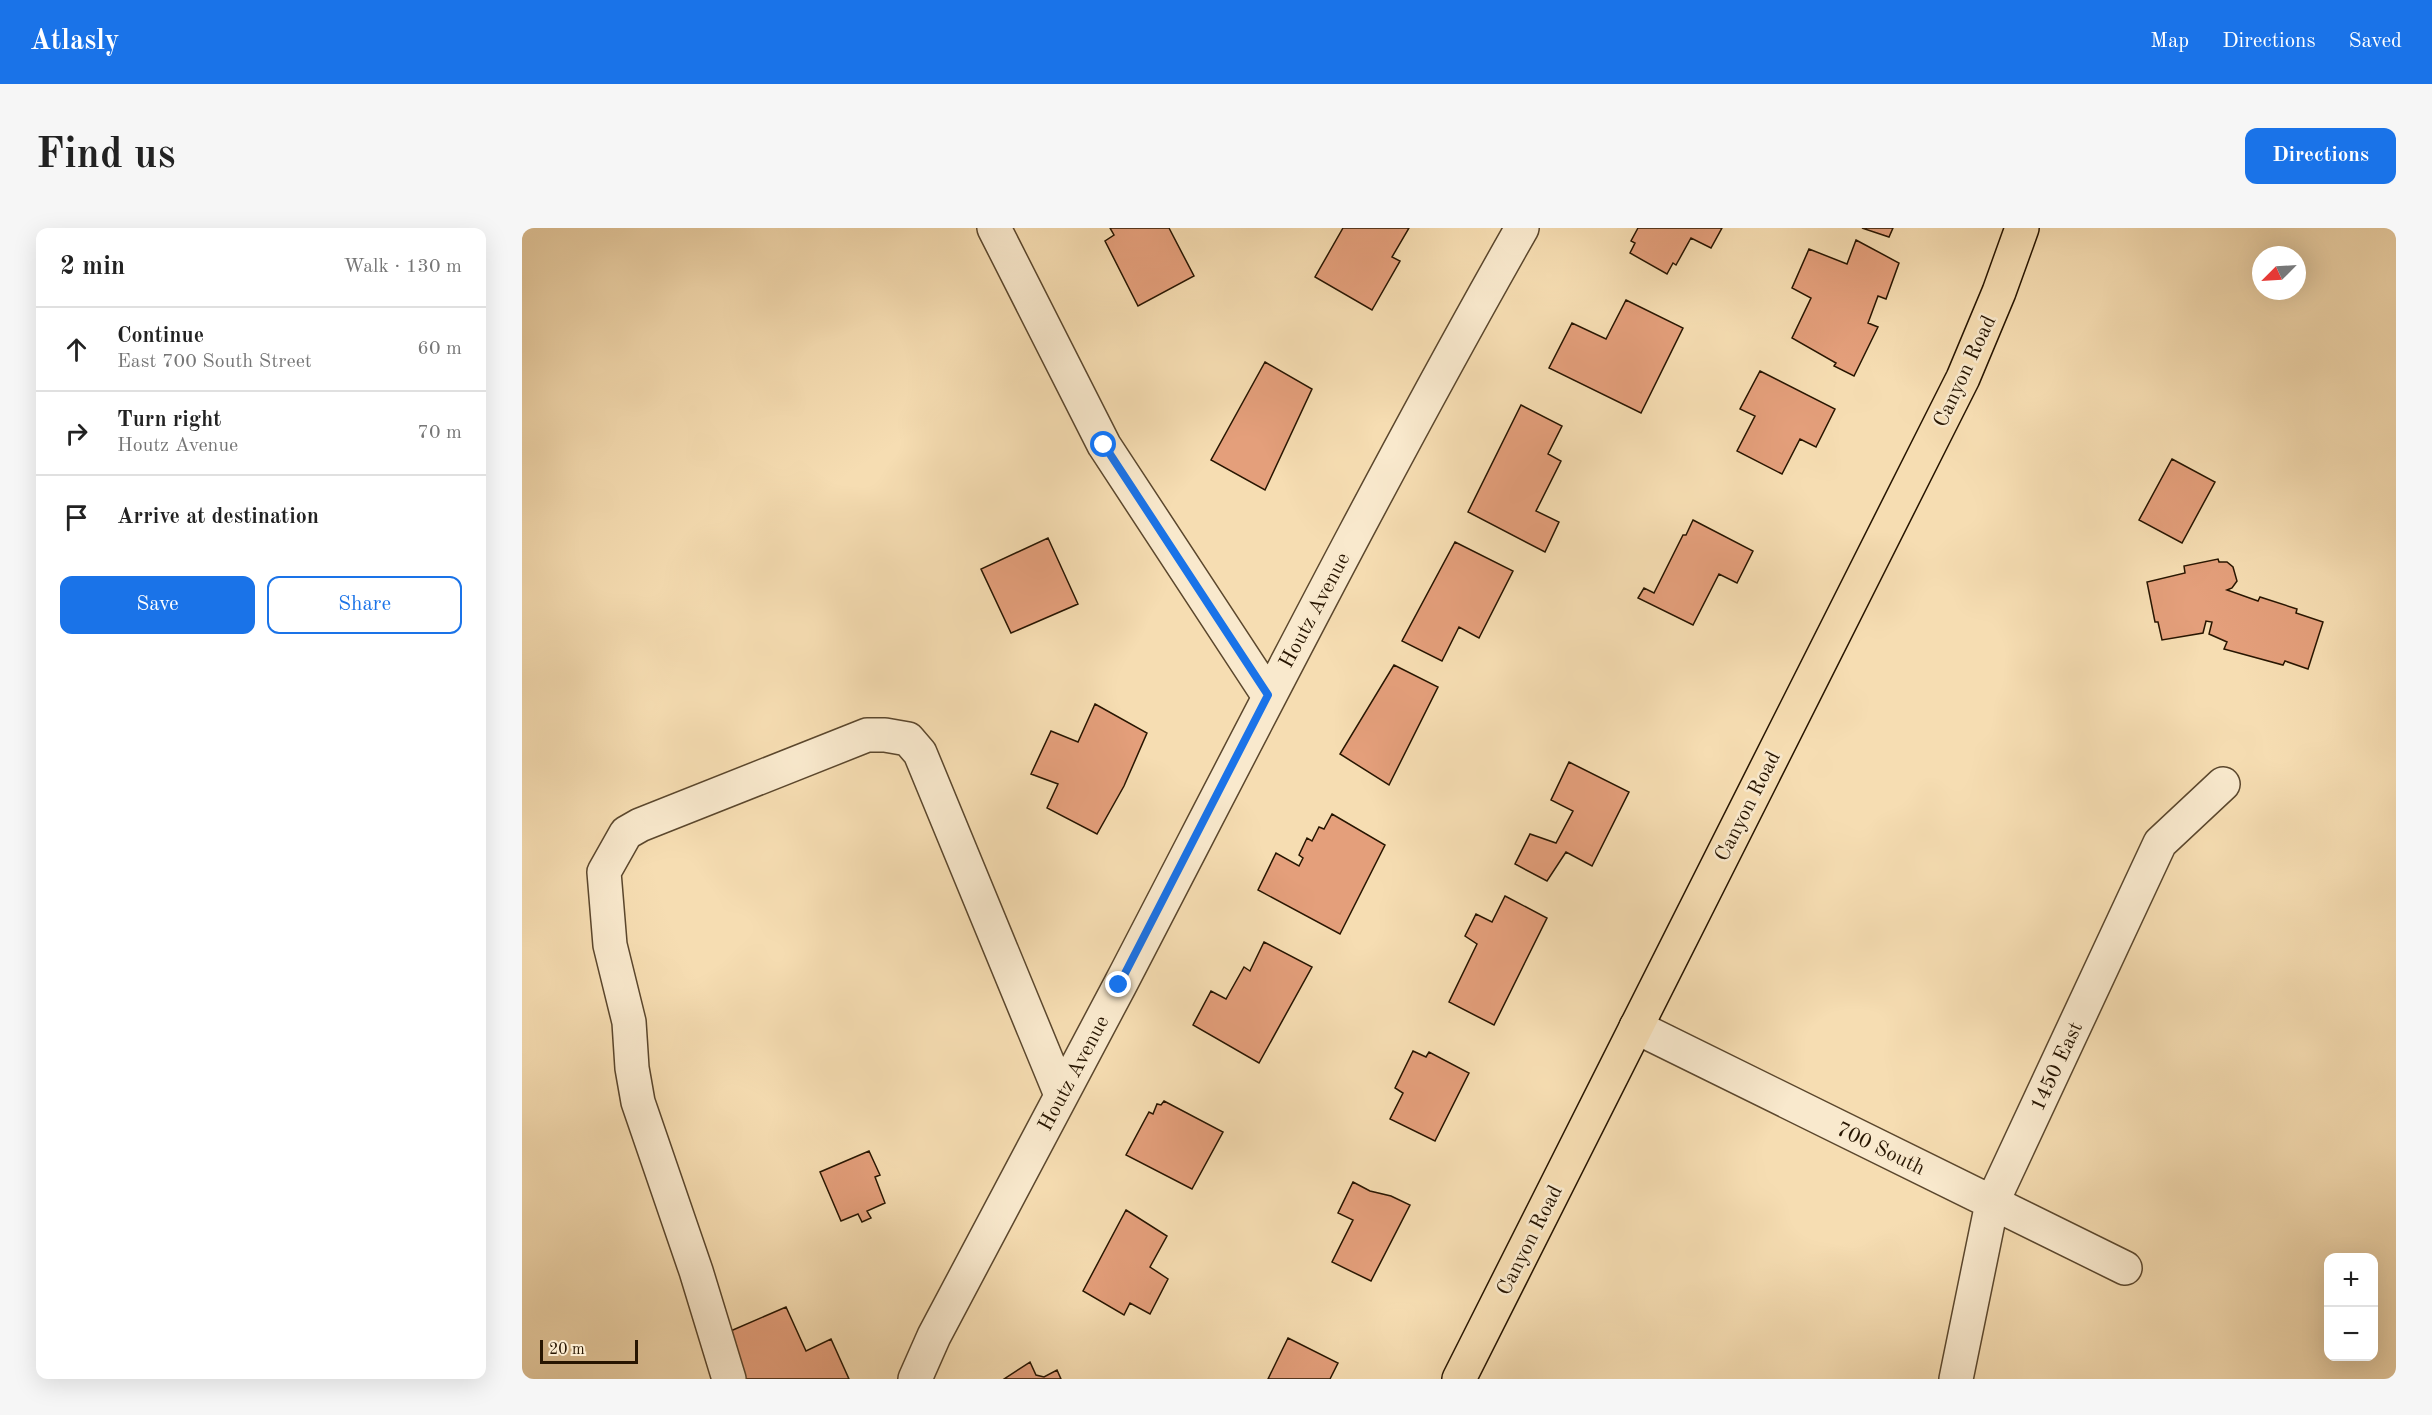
<!DOCTYPE html>
<meta charset="utf-8">
<style>
body{margin:0;font-family:"Old Standard TT",serif;background:#f6f6f6;color:#222}
.controls{position:absolute;right:18px;bottom:18px;display:grid;overflow:hidden;border-radius:12px;box-shadow:0 6px 24px #0002}
.controls button{width:54px;height:54px;display:grid;place-items:center;padding:0;border:0;border-bottom:2px solid #e0e0e0;background:#fff;color:#222;font:30px sans-serif}
.compass{position:absolute;left:1730px;top:18px;width:54px;height:54px;border-radius:50%;background:#fff;box-shadow:0 6px 24px #0002;rotate:246deg}
.scale{position:absolute;left:18px;bottom:15px;width:98px;box-sizing:border-box;padding-left:6px;border:3px solid #271501;border-top:0;font-size:16px;line-height:21px;white-space:nowrap;color:#271501;-webkit-text-stroke:4px #f9e9cd;paint-order:stroke}
.stop{position:absolute;width:18px;height:18px;margin:-14px;border:4px solid #1a73e8;border-radius:50%;background:#fff}
.stop.end{background:#1a73e8;border-color:#fff;box-shadow:0 2px 6px #0008}
.list{margin:0;padding:0;list-style:none}
h2{display:flex;justify-content:space-between;align-items:center;height:78px;margin:0;padding:0 24px;font-size:26px}
h2 small{font-size:20px;font-weight:400;color:#767676}
.list li{display:grid;grid-template-columns:39px 1fr auto;gap:18px;align-items:center;box-sizing:border-box;height:84px;padding:0 24px;border-top:2px solid #e0e0e0}
.list b{display:block;font-size:22px;white-space:nowrap}
.list p{margin:0;font-size:20px;white-space:nowrap;color:#767676}
.list em{font-size:20px;font-style:normal;color:#767676}
.actions{display:flex;gap:12px;padding:18px 24px}
.actions a{flex:1;padding:14px 0;border:2px solid #1a73e8;border-radius:12px;text-align:center;font-size:21px;color:#1a73e8}
.actions .main{background:#1a73e8;color:#fff}
.icon{flex:none;width:33px;height:33px;fill:none;stroke:currentColor;stroke-width:2;stroke-linecap:round;stroke-linejoin:round}
.map{position:relative;flex:none;width:1874px;height:1151px;overflow:hidden;border-radius:12px}
header{display:flex;align-items:center;gap:36px;box-sizing:border-box;height:84px;padding:0 30px;background:#1a73e8;color:#fff}
header strong{font-size:28px}
nav{display:flex;gap:33px;margin-inline-start:auto;font-size:21px}
.intro{display:flex;align-items:center;justify-content:space-between;box-sizing:border-box;height:144px;padding:0 36px}
h1{margin:0;font-size:42px}
.button{padding:15px 27px;border-radius:12px;background:#1a73e8;color:#fff;font-size:21px;font-weight:700}
main{display:flex;gap:36px;padding:0 36px}
aside{flex:1;background:#fff;border-radius:12px;box-shadow:0 6px 24px #0002}
.map>svg:first-child{display:block}
.building{fill:#e49f7b;stroke:#271501;stroke-width:1.5}
.lines{fill:none;stroke-linecap:round;stroke-linejoin:round}
.minor-casing{stroke:#5b472d;stroke-width:36}
.major-casing{stroke:#271501;stroke-width:36}
.minor{stroke:#f9e9cd;stroke-width:33}
.major{stroke:#f6ddb2;stroke-width:33}
.route{stroke:#1a73e8;stroke-width:8}
.labels{text-anchor:middle;stroke-width:5;stroke-linejoin:round;paint-order:stroke}
.street-label{font-size:21px;fill:#271501;stroke:#f9e9cd}
</style>
<header>
<strong>Atlasly</strong>
<nav><a>Map</a><a>Directions</a><a>Saved</a></nav>
</header>
<div class="intro"><h1>Find us</h1><a class="button">Directions</a></div>
<main>
<aside>
<h2>2 min<small>Walk · 130 m</small></h2>
<ul class="list">
<li><svg class="icon" aria-label="ahead" viewBox="0 0 24 24"><path d="M12 20V5M6 11l6-6 6 6"/></svg><div><b>Continue</b><p>East 700 South Street</p></div><em>60 m</em></li>
<li><svg class="icon" aria-label="right" viewBox="0 0 24 24"><path d="M7 20v-9h11M14 6l5 5-5 5"/></svg><div><b>Turn right</b><p>Houtz Avenue</p></div><em>70 m</em></li>
<li><svg class="icon" aria-label="arrive" viewBox="0 0 24 24"><path d="M6 21V4h12l-3 4 3 4H6"/></svg><div><b>Arrive at destination</b></div></li>
</ul>
<div class="actions"><a class="main">Save</a><a>Share</a></div>
</aside>
<div class="map">
<svg width="1874" height="1151" viewBox="0 0 1874 1151">
<rect width="100%" height="100%" fill="#f6ddb2"/>
<filter id="stains"><feTurbulence type="fractalNoise" baseFrequency=".00333" numOctaves="4"/><feColorMatrix values="0 0 0 0 .2 0 0 0 0 .09 0 0 0 0 .02 0 0 0 .5 -.17"/></filter>
<radialGradient id="worn" r=".72"><stop offset=".6" stop-color="#630" stop-opacity="0"/><stop offset="1" stop-color="#630" stop-opacity=".3"/></radialGradient>
<path class="building" d="M588,0H647L672,48L616,78L583,13L592,7Z
M821,0H887L870,29L878,33L850,82L793,49Z
M1116,0H1200L1189,20L1169,10L1154,37L1151,35L1145,46L1108,25L1113,15L1109,13Z
M1340,0H1371L1367,9Z
M1334,12L1377,35L1364,71L1356,68L1346,95L1356,99L1332,148L1312,138L1314,135L1270,110L1289,70L1270,60L1287,21L1325,36Z
M1104,72L1161,100L1119,185L1027,140L1050,95L1084,111Z
M743,134L790,161L743,262L689,232Z
M1238,143L1313,181L1294,219L1278,211L1260,246L1215,223L1233,188L1218,181Z
M999,177L1040,198L1026,226L1039,233L1014,283L1037,294L1023,324L946,284Z
M1650,231L1693,254L1660,315L1617,292Z
M1171,292L1231,323L1215,355L1197,346L1171,397L1116,370L1122,360L1132,365L1161,307H1164Z
M526,310L556,376L489,405L459,341Z
M933,314L991,343L957,410L937,399L920,433L880,413Z
M1696,331L1697,334H1705L1711,339L1715,353L1710,360L1705,362L1736,373L1738,369L1775,381L1774,385L1801,394L1786,441L1763,433L1761,437L1702,421L1705,414L1687,406L1690,394L1684,393L1681,405L1640,412L1636,394H1633L1625,354L1663,345L1662,338Z
M872,437L916,459L867,557L818,526Z
M573,476L625,505L602,558L575,606L525,580L536,556L509,546L529,503L556,514Z
M1047,534L1107,564L1070,638L1044,624L1025,653L993,636L1008,606L1034,615L1051,583L1029,572Z
M810,586L863,617L818,706L736,662L754,625L777,638L781,630L777,627L785,610L790,613L797,599L802,601Z
M983,668L1025,690L972,797L927,774L955,716L943,708L954,686L970,694Z
M742,714L790,739L737,835L671,797L689,763L704,771L722,739L728,743Z
M891,823L904,829L907,824L947,845L913,913L868,891L881,865L873,860Z
M642,873L701,904L670,961L604,927L627,884L631,886L635,876L639,877Z
M347,923L358,947L353,949L363,975L345,983L349,990L340,994L336,986L319,993L298,944Z
M831,954L848,963L869,968L888,977L849,1053L810,1034L831,992L816,985Z
M604,982L645,1008L628,1039L646,1051L628,1086L608,1075L602,1087L561,1063Z
M264,1079L284,1123L309,1111L327,1151H222L204,1105Z
M766,1110L816,1135L808,1151H746Z
M508,1134L514,1147L522,1149L535,1142L539,1151H482Z"/>
<g class="lines">
<g class="minor-casing">
<path id="minor" d="M472,0L582,217L746,467
M1114,799L1603,1040
M207,1151L174,1043L116,874L110,840L107,794L88,717L82,644L104,605L118,597L345,507H363L386,511L398,525L539,867
M393,1151L412,1108C474,991 536,874 598,757C730,503 859,248 1000,0
M1434,1151L1470,975L1638,615L1701,556"/>
</g>
<g class="major-casing">
<path id="major" d="M937,1151L1441,150L1477,64L1500,0"/>
</g>
<use href="#minor" class="minor"/>
<use href="#major" class="major"/>
</g>
<g class="lines">
<path class="route" d="M582,217L746,467L597,757"/>
</g>
<g class="labels">
<g class="street-label">
<text transform="translate(1442 143) rotate(-65)" y="7">Canyon Road</text>
<text transform="translate(792 382) rotate(-62)" y="7">Houtz Avenue</text>
<text transform="translate(1225 578) rotate(-63)" y="7">Canyon Road</text>
<text transform="translate(1534 838) rotate(-65)" y="7">1450 East</text>
<text transform="translate(551 845) rotate(-62)" y="7">Houtz Avenue</text>
<text transform="translate(1359 920) rotate(26)" y="7">700 South</text>
<text transform="translate(1007 1012) rotate(-63)" y="7">Canyon Road</text>
</g>
</g>
<rect width="100%" height="100%" filter="url(#stains)"/>
<rect width="100%" height="100%" fill="url(#worn)"/>
</svg>
<div class="controls">
<button>+</button>
<button>−</button>
</div>
<svg class="compass" viewBox="-18 -18 36 36"><path d="M0-13l5 13h-10z" fill="#e53935"/><path d="M0 13l5-13h-10z" fill="#767676"/></svg>
<div class="scale">20 m</div>
<div class="stop" style="left:582px;top:217px"></div>
<div class="stop end" style="left:597px;top:757px"></div>
</div>
</main>
